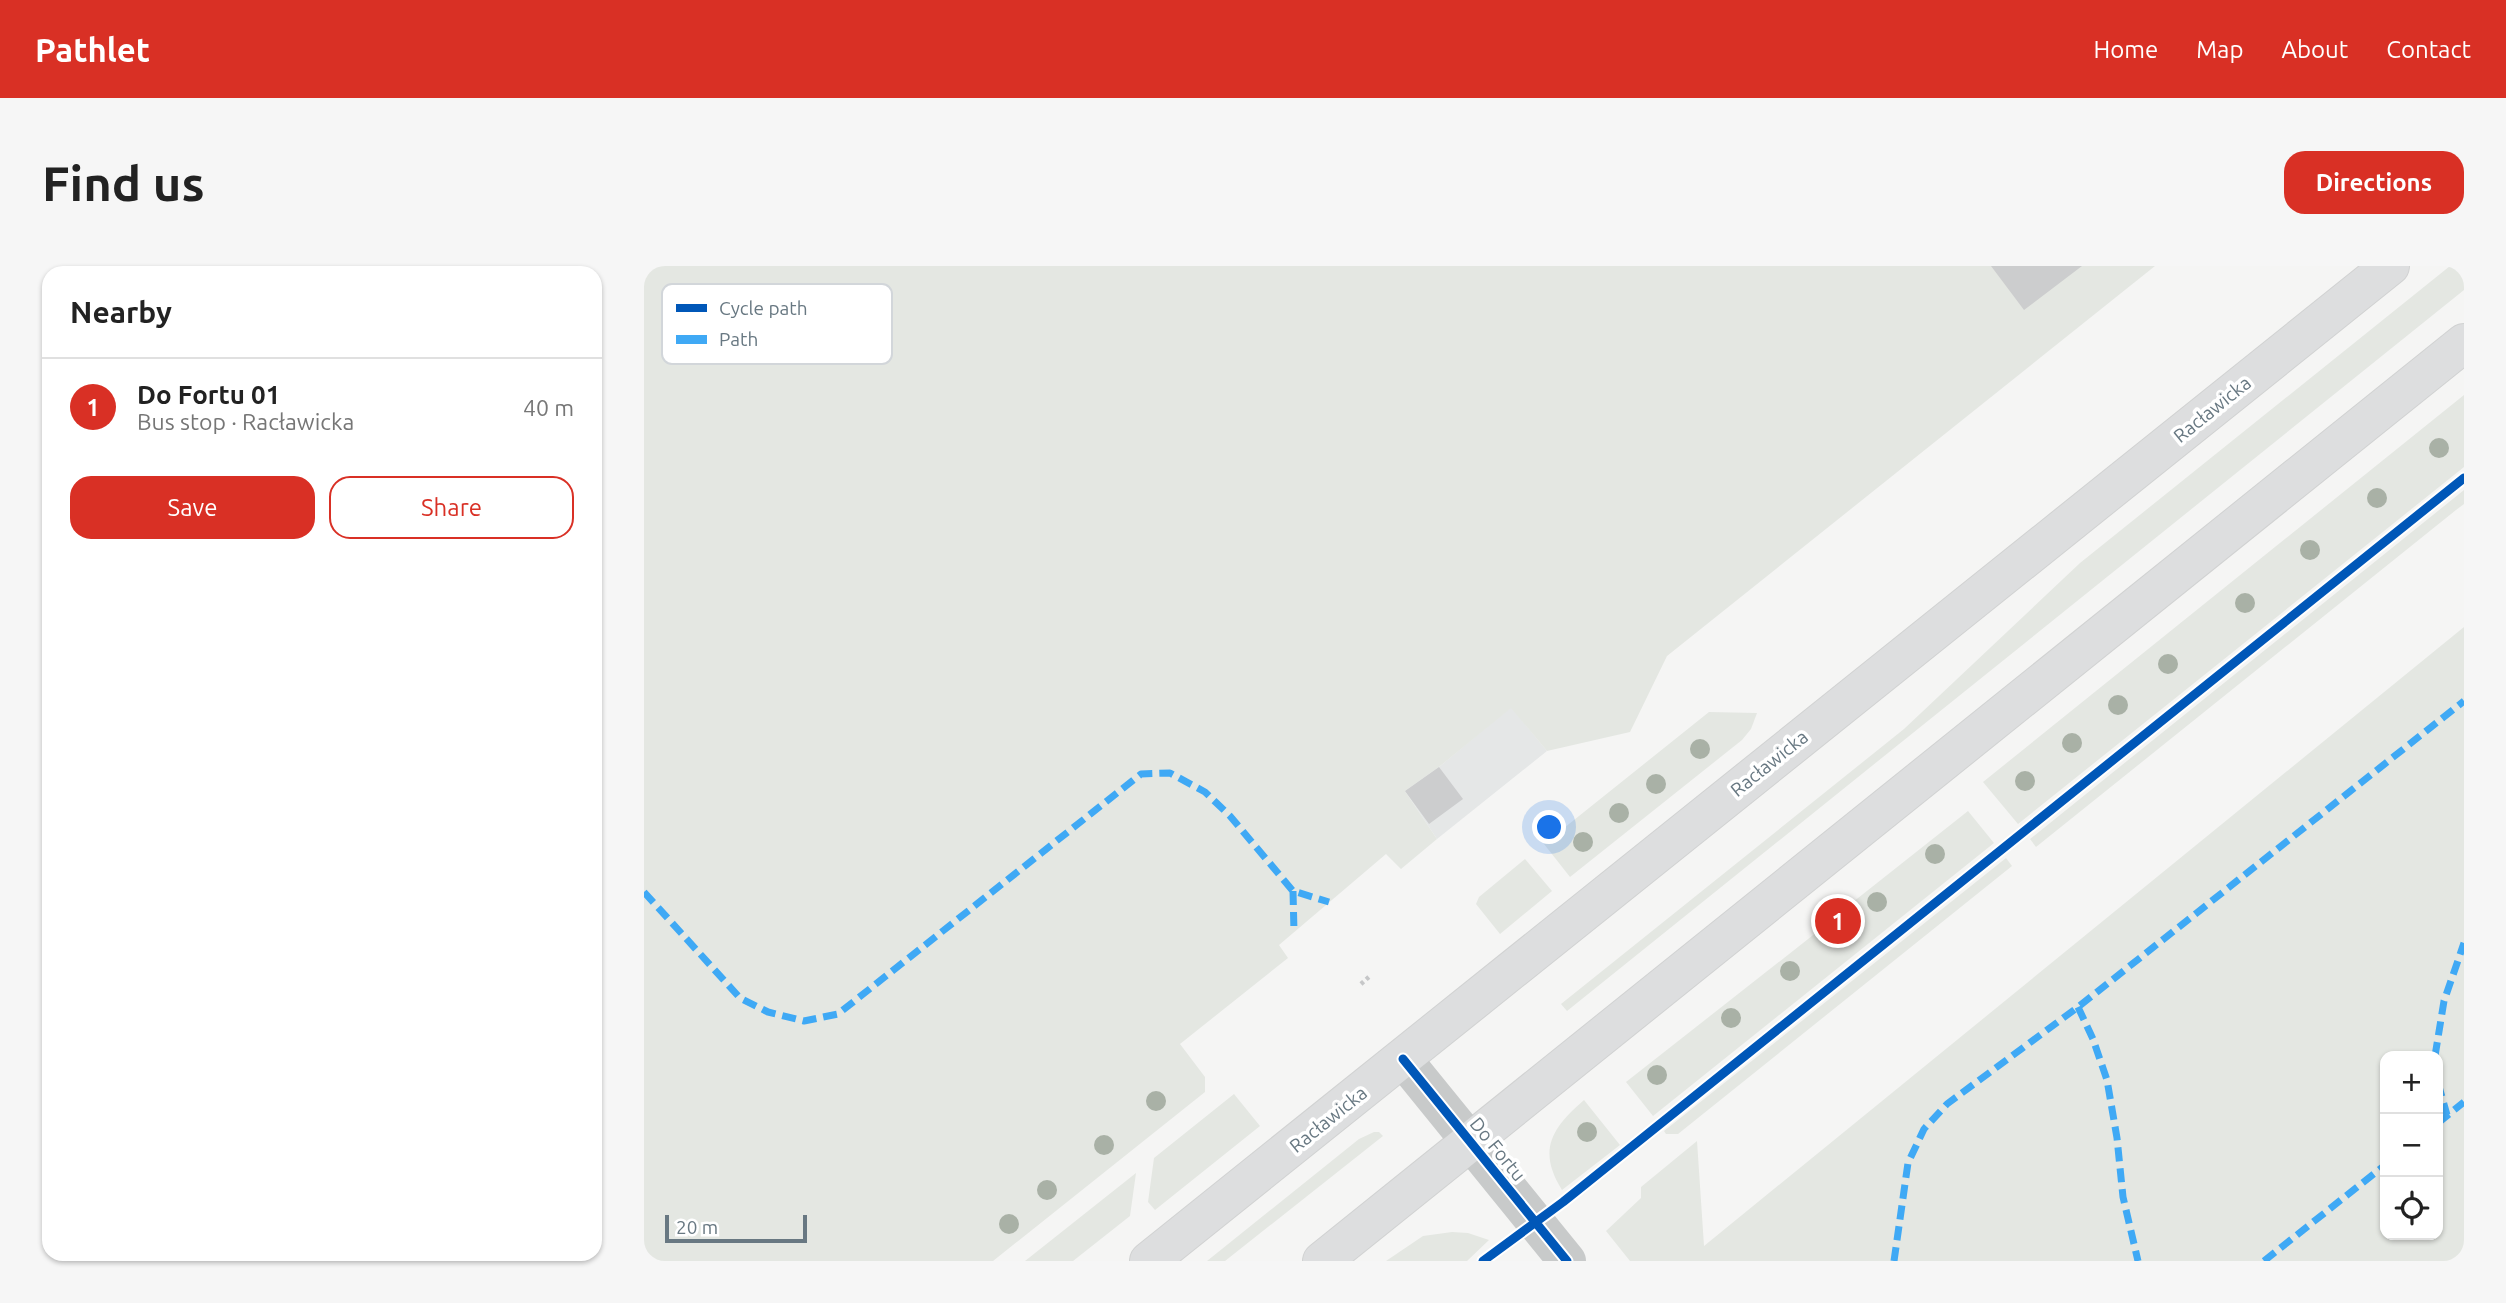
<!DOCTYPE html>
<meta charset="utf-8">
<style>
body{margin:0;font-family:Ubuntu,sans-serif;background:#f6f6f6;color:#222}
.controls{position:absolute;right:21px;bottom:21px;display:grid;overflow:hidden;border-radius:14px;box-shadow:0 2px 5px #0004}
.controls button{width:63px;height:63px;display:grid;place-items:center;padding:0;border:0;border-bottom:2px solid #e0e0e0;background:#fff;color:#222;font:35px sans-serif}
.scale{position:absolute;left:21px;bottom:18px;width:142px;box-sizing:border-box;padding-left:7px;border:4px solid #687882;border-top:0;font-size:19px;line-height:24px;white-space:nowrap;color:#687882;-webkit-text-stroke:5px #fff;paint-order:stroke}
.you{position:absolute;left:906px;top:562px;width:24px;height:24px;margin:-18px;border:5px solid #fff;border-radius:50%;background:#1a73e8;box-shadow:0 0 0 10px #1a73e833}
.badge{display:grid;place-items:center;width:46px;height:46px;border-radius:50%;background:#d93025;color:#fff;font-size:23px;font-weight:700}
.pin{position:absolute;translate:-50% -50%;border:4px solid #fff;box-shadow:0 2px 7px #0006}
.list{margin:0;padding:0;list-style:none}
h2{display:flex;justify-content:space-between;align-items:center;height:91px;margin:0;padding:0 28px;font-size:30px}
h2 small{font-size:23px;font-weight:400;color:#767676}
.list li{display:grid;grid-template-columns:46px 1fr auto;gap:21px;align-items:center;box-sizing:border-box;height:98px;padding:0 28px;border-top:2px solid #e0e0e0}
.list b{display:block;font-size:26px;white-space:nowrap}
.list p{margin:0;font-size:23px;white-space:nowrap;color:#767676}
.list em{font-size:23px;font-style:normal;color:#767676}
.actions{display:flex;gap:14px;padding:21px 28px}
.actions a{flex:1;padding:16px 0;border:2px solid #d93025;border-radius:21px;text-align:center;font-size:24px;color:#d93025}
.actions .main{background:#d93025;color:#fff}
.icon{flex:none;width:38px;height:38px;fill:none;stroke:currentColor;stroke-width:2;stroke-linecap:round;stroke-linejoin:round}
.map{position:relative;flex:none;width:1820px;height:995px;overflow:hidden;border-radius:21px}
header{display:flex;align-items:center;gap:42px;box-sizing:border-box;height:98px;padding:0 35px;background:#d93025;color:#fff}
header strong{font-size:33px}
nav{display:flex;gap:38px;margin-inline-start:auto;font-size:24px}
.intro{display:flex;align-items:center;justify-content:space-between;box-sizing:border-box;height:168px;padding:0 42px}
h1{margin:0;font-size:49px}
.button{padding:18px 32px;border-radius:21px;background:#d93025;color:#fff;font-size:24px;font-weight:700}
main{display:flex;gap:42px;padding:0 42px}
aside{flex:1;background:#fff;border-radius:21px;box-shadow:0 2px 5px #0004}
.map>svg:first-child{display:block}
.built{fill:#e5e7e7}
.green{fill:#e4e7e2;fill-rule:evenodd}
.building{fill:#cccdce}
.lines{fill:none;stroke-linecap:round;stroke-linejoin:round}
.major-casing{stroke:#d1d2d2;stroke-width:40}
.path{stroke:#c6c7c8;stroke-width:4.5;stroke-dasharray:3.5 3.5;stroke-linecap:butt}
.minor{stroke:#c8caca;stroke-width:38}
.major{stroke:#dddedf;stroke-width:38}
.quiet{stroke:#3fa9f5;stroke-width:7;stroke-dasharray:14 7;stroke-linecap:butt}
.cycleway-casing{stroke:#fff;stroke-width:13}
.cycleway{stroke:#0057b8;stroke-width:9}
.tree{fill:#a9b1a6}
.labels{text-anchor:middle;stroke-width:7;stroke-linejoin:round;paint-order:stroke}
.street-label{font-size:19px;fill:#687882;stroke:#fff}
.key{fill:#fff;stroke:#d2d6da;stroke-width:2}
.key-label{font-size:19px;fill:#687882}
</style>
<header>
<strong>Pathlet</strong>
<nav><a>Home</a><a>Map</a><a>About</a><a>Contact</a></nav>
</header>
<div class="intro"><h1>Find us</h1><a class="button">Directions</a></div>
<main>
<aside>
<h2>Nearby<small></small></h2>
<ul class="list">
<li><span class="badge">1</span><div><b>Do Fortu 01</b><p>Bus stop · Racławicka</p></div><em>40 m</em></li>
</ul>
<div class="actions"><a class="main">Save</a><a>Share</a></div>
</aside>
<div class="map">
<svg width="1820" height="995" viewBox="0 0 1820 995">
<rect width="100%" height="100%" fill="#f5f5f4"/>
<path class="built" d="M867,441L903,485L793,573L761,525L795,501Z"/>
<path class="green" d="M0,0H1511L1023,390L986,466L903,485L867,442L795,501L761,525L793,573L757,603L742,588L635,679L644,692L536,778L561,811V826L349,995H0Z
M1806,0H1820V24L923,745L917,738L1260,463L1436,297Z
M1820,129V201L1374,558L1339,516Z
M1820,224V238L1812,244L1392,581L1386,573Z
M1820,361V995H986L962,965L997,932V921L1053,875L1060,980ZM1794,790V969H1741V790Z
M1065,446L1113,447L1107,463L1098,474L926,611L900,578Z
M1324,545L1350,577L1009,850L982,816L1173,666L1181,675L1217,647L1209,636Z
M1362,592L1368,600L1034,868H1022L1020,865Z
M881,593L908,625L856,668L832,638L835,631Z
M590,828L616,860L511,944L504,936L510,892Z
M940,834L976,879L918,924C893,884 908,862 940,834Z
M730,866H735L739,870L581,995H563L715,873Z
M492,907L486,950L429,995H381Z
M808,966L824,967L845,974L823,995H742L779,970Z"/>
<path class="building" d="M1347,0H1438L1380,44Z
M795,501L819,533L785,558L761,525Z"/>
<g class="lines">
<g class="major-casing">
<path id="major" d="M505,995L1746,0
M678,995L1820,77"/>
</g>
<path class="path" d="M717,718L727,709"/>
<path class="minor" d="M759,793L923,995"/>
<use href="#major" class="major"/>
<path class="quiet" d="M649,625L650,666
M0,626L96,732L124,746L160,755L194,748L497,508L526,507L561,526L586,550L649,625L685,636
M1434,741L1449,773L1463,814L1473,872L1479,931L1494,995
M1791,790L1800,735L1820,677
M1794,817L1803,849
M1794,857L1820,836
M1250,995L1264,897L1280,863L1303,838L1434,741L1820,435
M1620,995L1741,899"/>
<g class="cycleway-casing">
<path id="cycleway" d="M759,793L923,995
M839,995L919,936L1820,212"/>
</g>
<use href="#cycleway" class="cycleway"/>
</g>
<g class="tree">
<circle cx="1795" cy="182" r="10"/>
<circle cx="1733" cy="232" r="10"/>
<circle cx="1666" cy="284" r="10"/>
<circle cx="1601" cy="337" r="10"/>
<circle cx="1524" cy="398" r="10"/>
<circle cx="1474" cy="439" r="10"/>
<circle cx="1428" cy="477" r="10"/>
<circle cx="1056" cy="483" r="10"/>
<circle cx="1381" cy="515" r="10"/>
<circle cx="1012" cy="518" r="10"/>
<circle cx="975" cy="547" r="10"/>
<circle cx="939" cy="576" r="10"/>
<circle cx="1291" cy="588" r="10"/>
<circle cx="1233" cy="636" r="10"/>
<circle cx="1146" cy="705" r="10"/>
<circle cx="1087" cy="752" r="10"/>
<circle cx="1013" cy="809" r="10"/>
<circle cx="512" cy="835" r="10"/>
<circle cx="943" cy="866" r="10"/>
<circle cx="460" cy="879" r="10"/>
<circle cx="403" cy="924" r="10"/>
<circle cx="365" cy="958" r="10"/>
</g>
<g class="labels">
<g class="street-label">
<text transform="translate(1568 143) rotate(-39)" y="7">Racławicka</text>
<text transform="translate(1125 497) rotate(-39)" y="7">Racławicka</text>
<text transform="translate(684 853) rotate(-39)" y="7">Racławicka</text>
<text transform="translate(854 883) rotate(51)" y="7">Do Fortu</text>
</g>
</g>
<rect x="18" y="18" width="230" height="80" rx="10" class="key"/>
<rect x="32" y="38" width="31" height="8" fill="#0057b8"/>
<rect x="32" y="69" width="31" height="9" fill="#3fa9f5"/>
<g class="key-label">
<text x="75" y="49">Cycle path</text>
<text x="75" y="80">Path</text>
</g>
</svg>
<div class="controls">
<button>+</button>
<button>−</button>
<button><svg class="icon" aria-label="locate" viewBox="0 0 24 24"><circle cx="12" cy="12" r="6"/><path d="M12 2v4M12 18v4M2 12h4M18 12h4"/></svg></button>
</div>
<div class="scale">20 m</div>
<div class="you"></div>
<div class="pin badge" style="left:1194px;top:655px">1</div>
</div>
</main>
